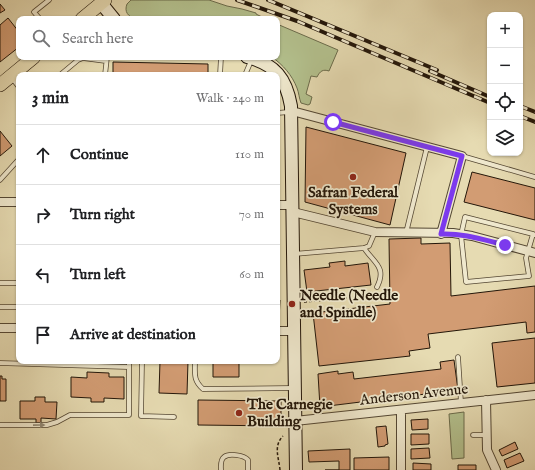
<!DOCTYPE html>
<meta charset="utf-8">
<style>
body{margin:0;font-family:"IM FELL English",serif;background:#f2f2f2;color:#202124}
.controls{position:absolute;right:12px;top:12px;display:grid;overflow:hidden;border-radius:8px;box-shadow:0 1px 3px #0004}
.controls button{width:36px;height:36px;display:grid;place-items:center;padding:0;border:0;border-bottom:1px solid #e0e0e0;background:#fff;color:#202124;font:20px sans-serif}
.stop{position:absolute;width:12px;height:12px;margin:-9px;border:3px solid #7c3aed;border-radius:50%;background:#fff}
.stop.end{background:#7c3aed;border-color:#fff;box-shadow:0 1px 4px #0008}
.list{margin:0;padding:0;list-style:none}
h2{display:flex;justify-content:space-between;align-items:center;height:52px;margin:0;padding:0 16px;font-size:17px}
h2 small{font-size:13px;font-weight:400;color:#757577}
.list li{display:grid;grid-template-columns:26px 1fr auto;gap:12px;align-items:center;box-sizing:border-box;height:60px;padding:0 16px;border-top:1px solid #e0e0e0}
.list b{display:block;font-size:15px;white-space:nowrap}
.list em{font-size:13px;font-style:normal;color:#757577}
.icon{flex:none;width:22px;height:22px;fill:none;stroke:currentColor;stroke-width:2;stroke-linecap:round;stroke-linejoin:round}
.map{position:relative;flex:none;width:535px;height:470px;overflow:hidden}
.search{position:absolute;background:#fff;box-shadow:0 1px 3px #0004;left:16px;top:16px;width:264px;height:44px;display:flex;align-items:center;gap:10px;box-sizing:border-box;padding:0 14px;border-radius:8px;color:#757577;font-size:15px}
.panel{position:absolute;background:#fff;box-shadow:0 1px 3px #0004;left:16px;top:72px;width:264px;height:292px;border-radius:8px}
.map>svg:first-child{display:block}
.green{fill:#b3c08d;stroke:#6b6b4b}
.building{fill:#d29c73;stroke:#231609}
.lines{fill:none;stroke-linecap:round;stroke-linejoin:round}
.lane-casing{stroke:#544733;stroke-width:5.5}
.street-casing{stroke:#544733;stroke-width:10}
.secondary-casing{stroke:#231609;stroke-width:14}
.primary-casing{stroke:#231609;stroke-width:14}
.path{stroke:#231609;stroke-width:1.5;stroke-dasharray:3 2;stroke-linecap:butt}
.lane{stroke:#efe8cd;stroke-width:4}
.street{stroke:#efe8cd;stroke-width:8}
.secondary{stroke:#efe8cd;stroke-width:12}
.primary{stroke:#e6dbb2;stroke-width:13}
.rail-casing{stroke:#231609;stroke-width:4}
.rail{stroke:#efe8cd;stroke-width:2.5;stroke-dasharray:8;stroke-linecap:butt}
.oneway{fill:#938a75}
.route{stroke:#7c3aed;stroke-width:5}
.poi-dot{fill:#8f2418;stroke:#efe8cd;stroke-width:1.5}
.labels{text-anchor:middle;stroke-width:3.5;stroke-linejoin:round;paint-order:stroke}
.poi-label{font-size:15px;font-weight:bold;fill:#231609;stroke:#efe8cd;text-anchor:start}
.street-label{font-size:15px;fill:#231609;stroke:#efe8cd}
</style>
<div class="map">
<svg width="535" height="470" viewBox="0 0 535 470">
<rect width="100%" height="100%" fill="#e6dbb2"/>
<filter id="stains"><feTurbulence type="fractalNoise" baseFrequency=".005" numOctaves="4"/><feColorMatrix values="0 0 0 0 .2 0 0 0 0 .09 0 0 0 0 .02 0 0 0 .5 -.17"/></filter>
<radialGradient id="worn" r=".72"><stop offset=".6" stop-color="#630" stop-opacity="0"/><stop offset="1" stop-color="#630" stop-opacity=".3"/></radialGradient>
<path class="green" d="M131,0H209L227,6L242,9L256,13V14L266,19H135C128,16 124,12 127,4Z
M277,24L338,50L329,71C323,69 320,71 317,77L311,76L306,94L312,97L310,104L308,105L301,103C299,98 299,93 297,88C292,75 283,65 272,57H277Z
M464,412V458L452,459L449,414Z"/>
<path class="building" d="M0,4L5,10L0,13Z
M8,18L19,32V47L0,62V25Z
M113,62L208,64V75H113Z
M306,127L406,153L390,225L305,202Z
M0,131L12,146L0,156Z
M472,172L535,188V220L464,202Z
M421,238V244L450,243L451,296L535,286V332L527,333L526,322L428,334L430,348L409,351L410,356L319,366L313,313L390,304L389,239Z
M345,261V266L368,263L371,285L307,292L304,270L330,267L329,263Z
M277,300H280L279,320H277Z
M535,338V383L497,387L492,343Z
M454,360L458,390L320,407L318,374L338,371V374L353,372L354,379L441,369L440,362Z
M160,361H188L187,394L159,393Z
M213,361H239V377H213Z
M87,372L109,373V377H124V399L104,398V402H91V398L71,397V377L87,378Z
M0,376H2V379H6V401H0Z
M35,397H45V402H57L56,419L41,418V423H36V419H20V401H35Z
M198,400L281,401V426L198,425Z
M428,419V429L412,430L411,420Z
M386,426L388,444L385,445V446L378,447L376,427Z
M411,434H429V444L411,445Z
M515,442L518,449L502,456L499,450Z
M429,448L430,458L411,459V449Z
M350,449V470H325H339V461L309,462L308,451Z
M520,453L524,461L507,468L504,460Z
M389,457V470H354V458Z
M413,463L431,464V470H413Z
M458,465H476V470H458Z"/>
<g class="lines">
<g class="lane-casing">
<path id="lane" d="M40,19L34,12L49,0
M60,75L78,60L83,58L106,61
M105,75L107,57
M220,75L221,57
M245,75L251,61
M12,78L19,87
M277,113L289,112
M462,156L535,177
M0,180L19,159
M406,233L427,147
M533,234L526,258L529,276L466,282L461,235L465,217L533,234L535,235
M364,248C374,263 387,267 377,287
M294,254L364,248L369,246L375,232
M0,283H19
M0,307H19
M458,357L461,403
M142,361L141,416L174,417
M195,361C195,374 193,380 203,389L293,388
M0,363L129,367
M0,425H47L57,422L70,415H129V361
M473,435H487
M221,470C221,466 220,460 224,457C229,453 244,455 248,460V470"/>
</g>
<g class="street-casing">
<path id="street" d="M292,111L462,156L441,234
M0,202H19
M277,205H293
M293,212L375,232L453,233L472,236L535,253
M0,328H19
M277,331H295
M486,400L487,450L496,470
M401,410V470
M295,421L535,395"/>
</g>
<g class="secondary-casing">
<path id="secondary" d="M101,3L114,19
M247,57C275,64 286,78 291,106L296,470"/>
</g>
<g class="primary-casing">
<path id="primary" d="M82,19L105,0
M0,85L34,57"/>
</g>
<path class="path" d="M304,302L359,297L366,295L372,291
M280,470C279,458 273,446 283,436"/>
<use href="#lane" class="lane"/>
<use href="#street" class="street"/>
<use href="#secondary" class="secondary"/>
<use href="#primary" class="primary"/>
<g class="rail-casing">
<path id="rail" d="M237,0L297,21L490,103
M268,0L437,70
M430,71L490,97
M520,106L535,112
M520,116L535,122"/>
</g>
<use href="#rail" class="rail"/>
</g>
<defs><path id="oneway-solid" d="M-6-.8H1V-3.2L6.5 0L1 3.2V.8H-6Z"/></defs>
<use class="oneway" href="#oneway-solid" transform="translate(39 425) rotate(-1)"/>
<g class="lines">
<path class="route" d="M333,122L462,156L441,234C463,233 484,240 505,245"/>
</g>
<g class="poi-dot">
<circle cx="353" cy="177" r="4"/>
<circle cx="292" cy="304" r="4"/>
<circle cx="239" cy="413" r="4"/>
</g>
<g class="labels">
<g class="poi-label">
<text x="353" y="197" text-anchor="middle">Safran Federal<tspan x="353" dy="17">Systems</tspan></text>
<text x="300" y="300">Needle (Needle<tspan x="300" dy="17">and Spindle)</tspan></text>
<text x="247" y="409">The Carnegie<tspan x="247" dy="17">Building</tspan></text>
</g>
<g class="street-label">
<text transform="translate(414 394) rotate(-6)" y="5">Anderson Avenue</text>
</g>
</g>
<rect width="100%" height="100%" filter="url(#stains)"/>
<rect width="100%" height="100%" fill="url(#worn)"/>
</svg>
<div class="controls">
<button>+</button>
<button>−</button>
<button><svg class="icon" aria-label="locate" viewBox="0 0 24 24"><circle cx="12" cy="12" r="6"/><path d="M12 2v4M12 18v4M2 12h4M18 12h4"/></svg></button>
<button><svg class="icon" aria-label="layers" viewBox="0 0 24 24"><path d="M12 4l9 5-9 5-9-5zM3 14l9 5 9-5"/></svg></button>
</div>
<div class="stop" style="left:333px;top:122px"></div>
<div class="stop end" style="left:505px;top:245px"></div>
<div class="search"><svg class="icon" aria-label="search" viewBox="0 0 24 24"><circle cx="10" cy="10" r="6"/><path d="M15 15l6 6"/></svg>Search here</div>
<section class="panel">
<h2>3 min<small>Walk · 240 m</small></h2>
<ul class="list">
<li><svg class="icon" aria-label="ahead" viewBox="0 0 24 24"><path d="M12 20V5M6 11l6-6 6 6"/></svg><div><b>Continue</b></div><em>110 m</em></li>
<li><svg class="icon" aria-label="right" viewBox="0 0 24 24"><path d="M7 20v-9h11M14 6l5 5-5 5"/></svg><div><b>Turn right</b></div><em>70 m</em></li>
<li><svg class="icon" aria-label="left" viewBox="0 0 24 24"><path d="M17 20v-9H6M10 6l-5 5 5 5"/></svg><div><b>Turn left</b></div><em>60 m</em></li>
<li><svg class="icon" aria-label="arrive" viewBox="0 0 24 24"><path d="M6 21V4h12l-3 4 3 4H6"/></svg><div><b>Arrive at destination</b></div></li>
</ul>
</section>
</div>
